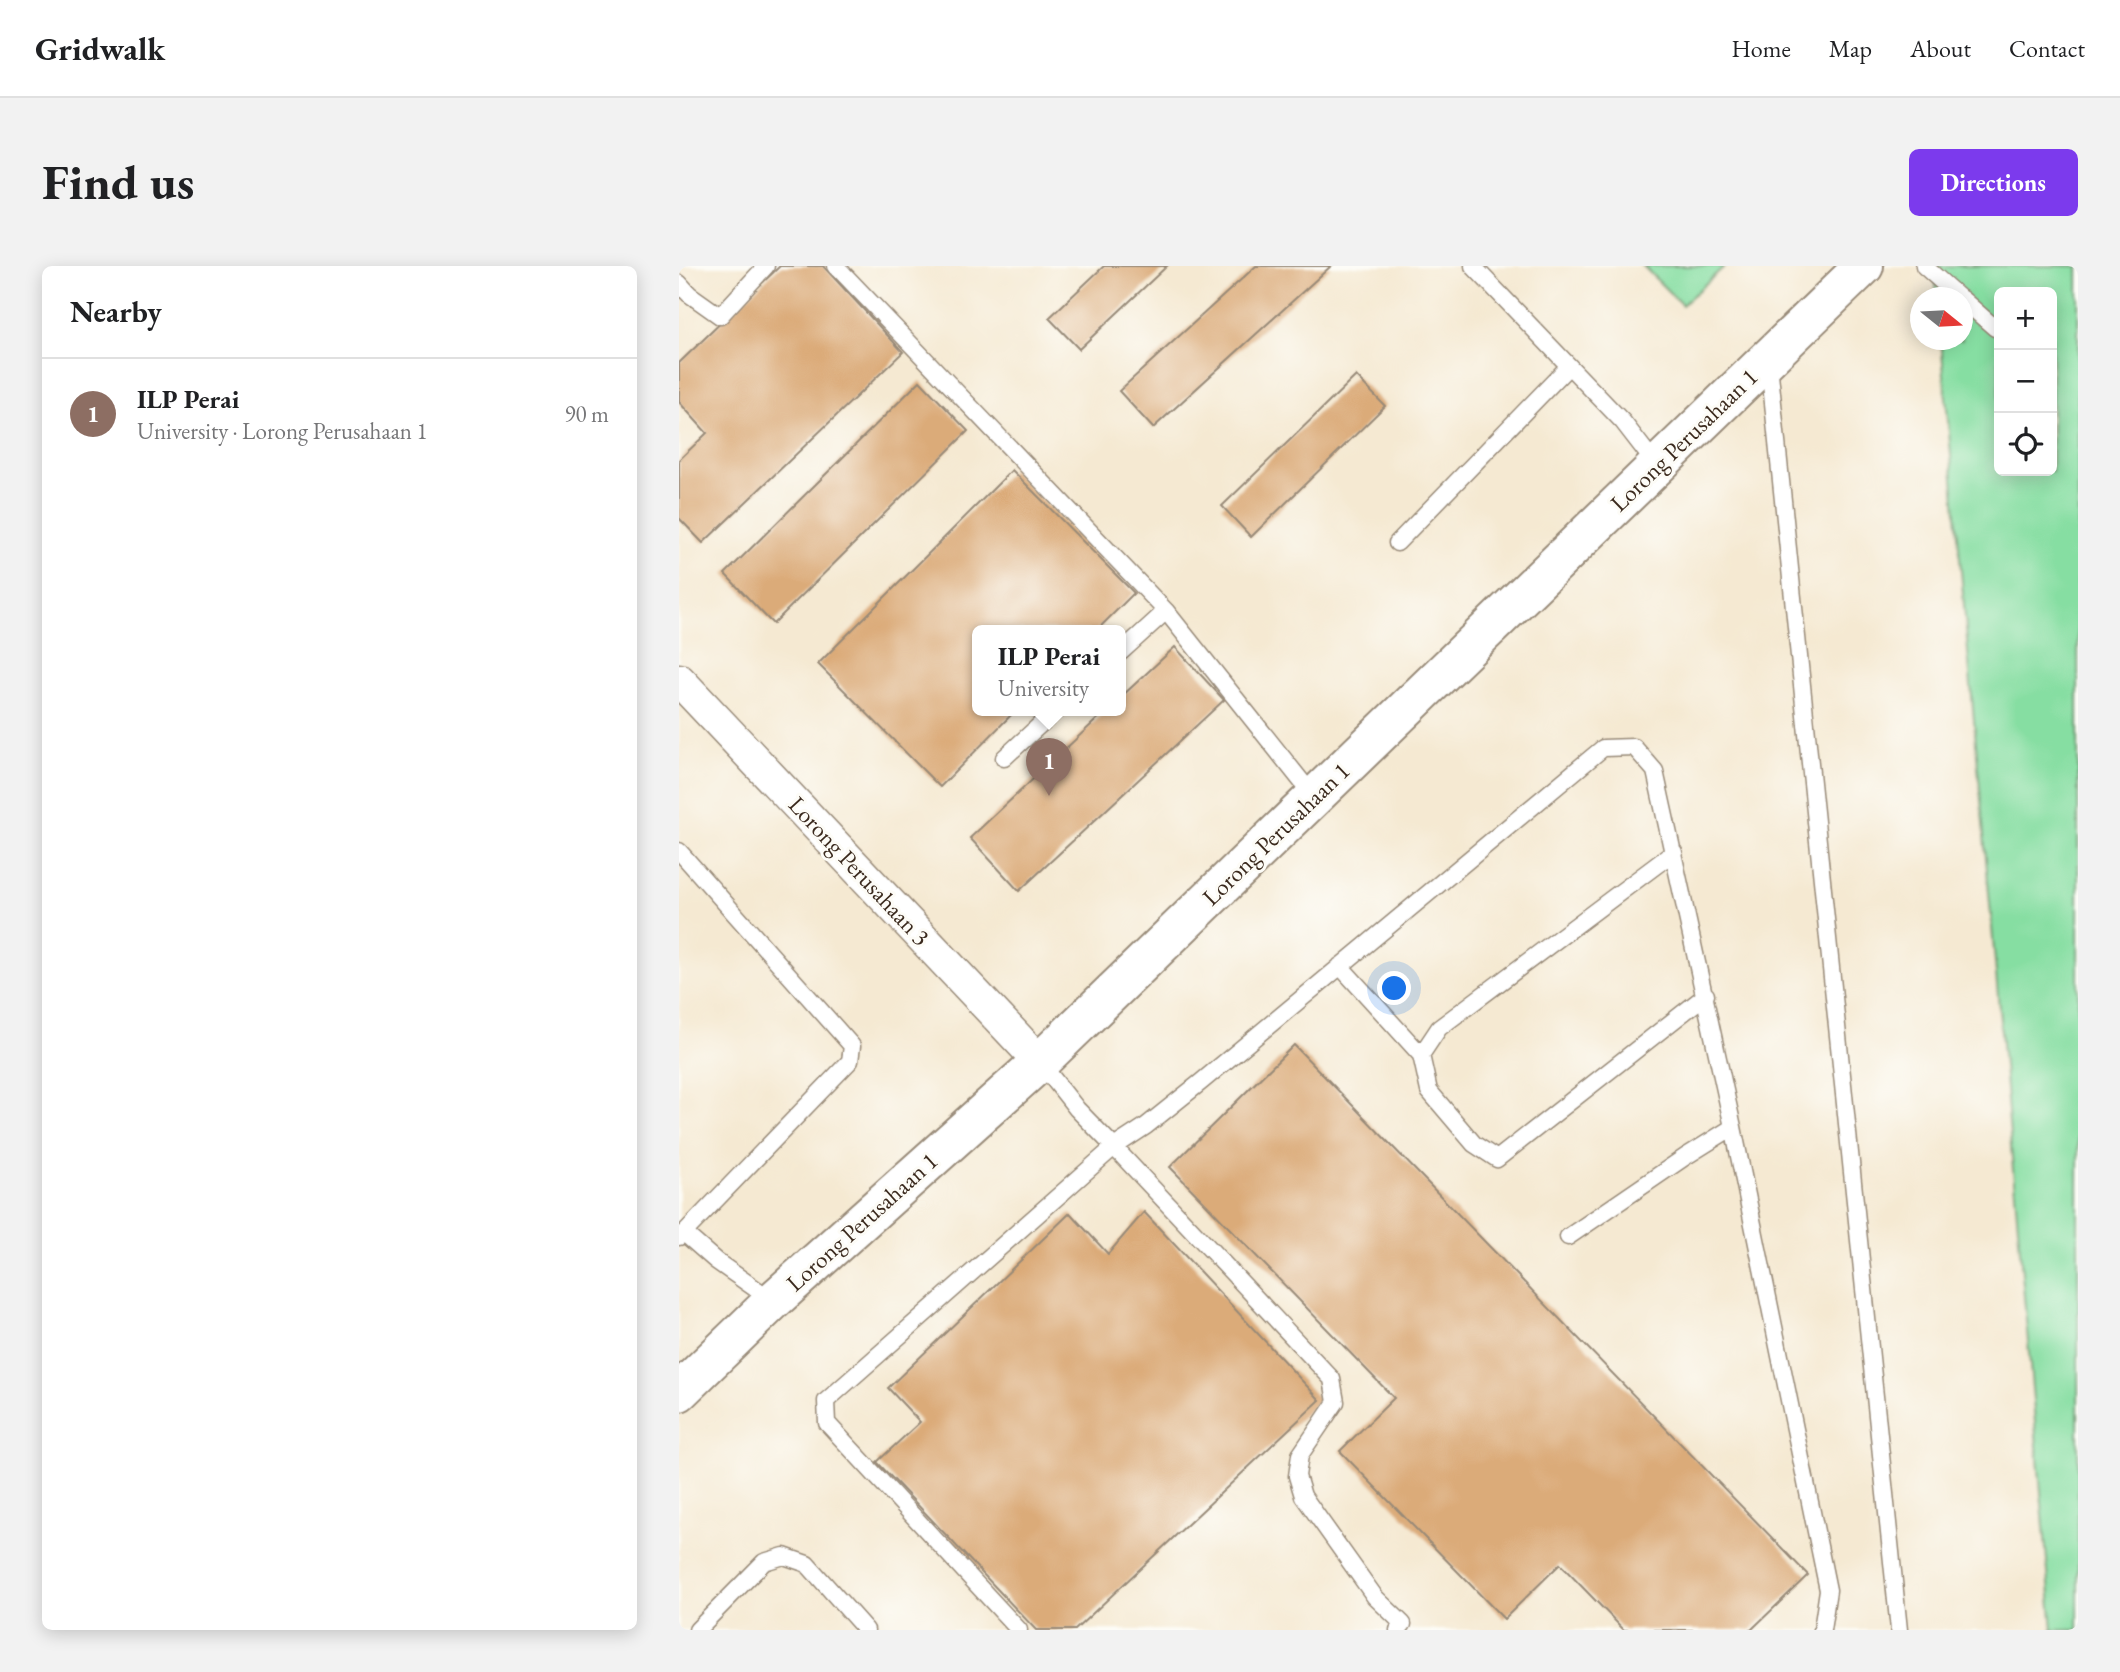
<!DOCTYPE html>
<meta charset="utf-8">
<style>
body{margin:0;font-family:"EB Garamond",serif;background:#f2f2f2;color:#202124}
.controls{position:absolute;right:21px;top:21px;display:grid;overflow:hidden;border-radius:10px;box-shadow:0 4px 18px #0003}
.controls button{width:63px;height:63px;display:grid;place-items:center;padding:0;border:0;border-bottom:2px solid #e0e0e0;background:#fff;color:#202124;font:35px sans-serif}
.compass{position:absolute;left:1231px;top:21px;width:63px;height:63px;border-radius:50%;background:#fff;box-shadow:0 4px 18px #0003;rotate:108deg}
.you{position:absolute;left:716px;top:723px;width:24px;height:24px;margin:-18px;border:5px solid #fff;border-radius:50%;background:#1a73e8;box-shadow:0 0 0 10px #1a73e833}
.badge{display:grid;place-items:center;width:46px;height:46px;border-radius:50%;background:#7c3aed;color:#fff;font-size:23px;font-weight:700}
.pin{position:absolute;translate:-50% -58px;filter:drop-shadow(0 2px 4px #0008)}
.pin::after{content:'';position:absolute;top:37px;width:24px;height:21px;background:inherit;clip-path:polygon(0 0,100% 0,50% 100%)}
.popup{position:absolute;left:293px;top:359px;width:154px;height:91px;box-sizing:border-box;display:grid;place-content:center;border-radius:10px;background:#fff;filter:drop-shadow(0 2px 5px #0005);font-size:23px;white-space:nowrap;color:#757577}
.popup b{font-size:26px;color:#202124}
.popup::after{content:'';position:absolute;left:50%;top:100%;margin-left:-14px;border:14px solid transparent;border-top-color:#fff}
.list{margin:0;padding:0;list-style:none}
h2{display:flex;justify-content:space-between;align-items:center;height:91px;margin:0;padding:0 28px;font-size:30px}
h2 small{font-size:23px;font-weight:400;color:#757577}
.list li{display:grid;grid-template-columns:46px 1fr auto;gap:21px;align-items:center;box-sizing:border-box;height:112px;padding:0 28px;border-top:2px solid #e0e0e0}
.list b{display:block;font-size:26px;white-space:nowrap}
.list p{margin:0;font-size:23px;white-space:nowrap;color:#757577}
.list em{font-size:23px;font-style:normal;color:#757577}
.icon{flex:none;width:38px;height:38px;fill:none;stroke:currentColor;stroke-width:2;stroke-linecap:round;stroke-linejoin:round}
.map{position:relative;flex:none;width:1399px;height:1364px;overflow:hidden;border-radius:10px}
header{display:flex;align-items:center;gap:42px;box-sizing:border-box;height:98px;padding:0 35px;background:#fff;border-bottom:2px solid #e0e0e0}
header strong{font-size:33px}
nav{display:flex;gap:38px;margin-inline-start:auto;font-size:24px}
.intro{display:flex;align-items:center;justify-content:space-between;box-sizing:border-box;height:168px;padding:0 42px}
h1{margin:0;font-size:49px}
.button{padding:18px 32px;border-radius:10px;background:#7c3aed;color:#fff;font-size:24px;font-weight:700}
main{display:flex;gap:42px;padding:0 42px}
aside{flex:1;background:#fff;border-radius:10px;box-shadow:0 4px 18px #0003}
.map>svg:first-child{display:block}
.green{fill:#86dea2;stroke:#608460;stroke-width:2;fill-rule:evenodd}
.building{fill:#dbab79}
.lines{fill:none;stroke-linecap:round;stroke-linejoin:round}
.lane-casing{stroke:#988a78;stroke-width:19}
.street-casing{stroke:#988a78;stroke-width:35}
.secondary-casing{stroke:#988a78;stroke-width:42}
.lane{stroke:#fff;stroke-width:16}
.street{stroke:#fff;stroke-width:32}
.secondary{stroke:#fff;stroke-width:38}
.labels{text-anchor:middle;stroke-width:6;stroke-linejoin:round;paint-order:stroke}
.street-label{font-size:24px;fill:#3b2a1e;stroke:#fdfcf7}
</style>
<header>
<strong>Gridwalk</strong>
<nav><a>Home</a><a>Map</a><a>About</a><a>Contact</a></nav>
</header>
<div class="intro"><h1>Find us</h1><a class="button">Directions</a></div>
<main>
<aside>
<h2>Nearby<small></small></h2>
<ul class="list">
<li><span class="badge" style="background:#8d6e63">1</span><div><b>ILP Perai</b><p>University · Lorong Perusahaan 1</p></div><em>90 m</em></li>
</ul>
</aside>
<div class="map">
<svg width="1399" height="1364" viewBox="0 0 1399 1364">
<rect width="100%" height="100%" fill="#fdfcf7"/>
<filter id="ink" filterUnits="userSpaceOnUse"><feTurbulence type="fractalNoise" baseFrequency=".0143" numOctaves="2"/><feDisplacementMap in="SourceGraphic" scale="14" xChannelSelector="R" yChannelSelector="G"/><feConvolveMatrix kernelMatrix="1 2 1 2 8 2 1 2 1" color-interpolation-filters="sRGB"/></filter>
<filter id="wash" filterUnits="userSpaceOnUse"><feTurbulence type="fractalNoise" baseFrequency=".00686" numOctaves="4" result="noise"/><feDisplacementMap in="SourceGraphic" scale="28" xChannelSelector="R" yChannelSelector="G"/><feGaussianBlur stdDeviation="1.57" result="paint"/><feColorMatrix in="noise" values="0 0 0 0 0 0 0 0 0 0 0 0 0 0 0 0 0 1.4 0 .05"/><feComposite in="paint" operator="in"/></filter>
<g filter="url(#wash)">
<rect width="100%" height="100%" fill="#f5e9d2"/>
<path class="green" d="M964,0H1046L1003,39Z
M1255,0H1399V1364H1374L1262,74H1283V32L1258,31ZM1320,26H1373V205H1320Z"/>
<g id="blocks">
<path class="building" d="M101,0H144L224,86L24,277L0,252V194L28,167L0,136V97Z
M425,0H488L400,83L370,52Z
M577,0H652L474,162L440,125Z
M677,110L706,140L572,271L543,240Z
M241,115L289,165L94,358L46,308Z
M333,204L455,327L418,364H298V444H337L261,521L139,398Z
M496,381L545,434L340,625L291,572L428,444H442V431Z
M615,779L1129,1309L1072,1364H945L881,1298L825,1353L661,1185L715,1132L491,901Z
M465,946L641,1134L396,1364H357L198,1196L241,1156L209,1122L391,947L429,988Z"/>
</g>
</g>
<g filter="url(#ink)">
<use href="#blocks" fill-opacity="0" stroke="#988a78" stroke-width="2"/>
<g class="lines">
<g class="lane-casing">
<path id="lane" d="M157,0L487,345L635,531
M794,0L944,156L978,200
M1245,0L1281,32
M0,17L10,28L41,50L87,0
M1283,33L1316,62
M1090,98L1220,1364
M718,277L890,100
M442,386L487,345
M325,492L377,444
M0,585L173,780L171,795L5,967
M995,586L760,762L742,789L750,825L795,878L818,893L1027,729
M661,700L742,789
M361,796L398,843L435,881L467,860L522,816L924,482L955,481L976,505L1054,861L1006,891L889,971
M1054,861L1149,1324L1143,1364
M0,971L5,967L37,995L94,1035
M18,1364L85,1296L105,1290L128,1298L187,1364
M340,1364L148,1157L147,1135L435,881L653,1113L657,1136L621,1189L618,1210L624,1230L696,1331L724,1358L719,1364"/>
</g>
<g class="street-casing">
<path id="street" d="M0,414L361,796"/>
</g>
<g class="secondary-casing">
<path id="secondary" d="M0,1126L94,1035L361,796L1185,0"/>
</g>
<use href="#lane" class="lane"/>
<use href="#street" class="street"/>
<use href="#secondary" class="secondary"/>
</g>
</g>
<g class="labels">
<g class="street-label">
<text transform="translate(1005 174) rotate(-44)" y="8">Lorong Perusahaan 1</text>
<text transform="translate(597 568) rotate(-44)" y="8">Lorong Perusahaan 1</text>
<text transform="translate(180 605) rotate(47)" y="8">Lorong Perusahaan 3</text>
<text transform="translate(183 956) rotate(-42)" y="8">Lorong Perusahaan 1</text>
</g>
</g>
</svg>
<div class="controls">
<button>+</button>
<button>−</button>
<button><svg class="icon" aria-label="locate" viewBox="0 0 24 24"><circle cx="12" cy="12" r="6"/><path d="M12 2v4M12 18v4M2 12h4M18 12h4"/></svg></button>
</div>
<svg class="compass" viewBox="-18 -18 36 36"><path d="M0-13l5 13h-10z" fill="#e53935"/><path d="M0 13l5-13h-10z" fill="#757577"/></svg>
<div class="you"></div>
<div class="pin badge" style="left:370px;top:530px;background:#8d6e63">1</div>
<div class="popup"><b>ILP Perai</b>University</div>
</div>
</main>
